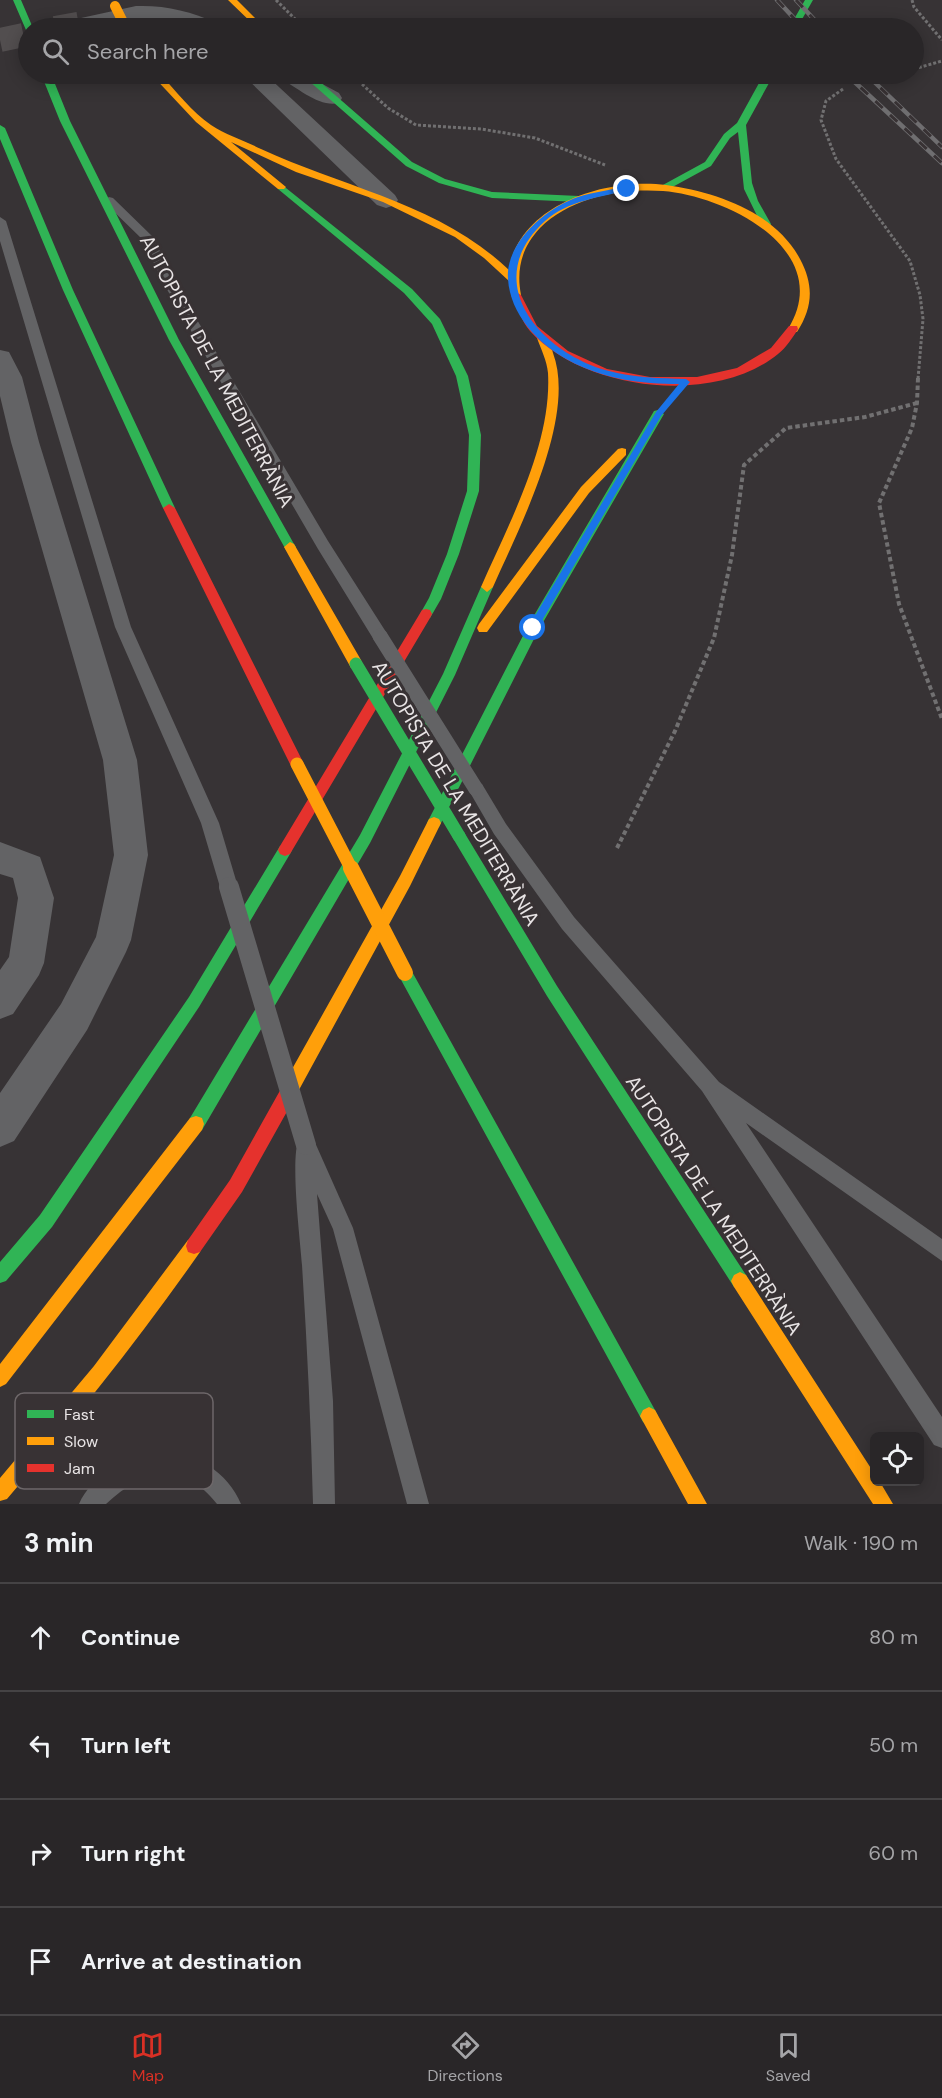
<!DOCTYPE html>
<meta charset="utf-8">
<style>
body{margin:0;font-family:"DM Sans",sans-serif;background:#353234;color:#f1f3f6}
.controls{position:absolute;right:18px;bottom:18px;display:grid;overflow:hidden;border-radius:9px;box-shadow:0 3px 15px #0003}
.controls button{width:54px;height:54px;display:grid;place-items:center;padding:0;border:0;border-bottom:2px solid #454345;background:#292628;color:#f1f3f6;font:30px sans-serif}
.stop{position:absolute;width:18px;height:18px;margin:-14px;border:4px solid #1a73e8;border-radius:50%;background:#fff}
.stop.end{background:#1a73e8;border-color:#fff;box-shadow:0 2px 6px #0008}
.list{margin:0;padding:0;list-style:none}
h2{display:flex;justify-content:space-between;align-items:center;height:78px;margin:0;padding:0 24px;font-size:26px}
h2 small{font-size:20px;font-weight:400;color:#a5a5a8}
.list li{display:grid;grid-template-columns:39px 1fr auto;gap:18px;align-items:center;box-sizing:border-box;height:108px;padding:0 24px;border-top:2px solid #454345}
.list b{display:block;font-size:22px;white-space:nowrap}
.list em{font-size:20px;font-style:normal;color:#a5a5a8}
.icon{flex:none;width:33px;height:33px;fill:none;stroke:currentColor;stroke-width:2;stroke-linecap:round;stroke-linejoin:round}
.map{position:relative;flex:none;width:942px;height:1504px;overflow:hidden}
.search{position:absolute;background:#292628;box-shadow:0 3px 15px #0003;left:18px;right:18px;top:18px;height:66px;display:flex;align-items:center;gap:15px;box-sizing:border-box;padding:0 21px;border-radius:33px;color:#a5a5a8;font-size:22px}
.sheet{height:510px;background:#292628}
nav{display:flex;justify-content:space-around;align-items:center;box-sizing:border-box;height:84px;border-top:2px solid #454345;background:#292628;font-size:16px;color:#a5a5a8}
nav a{display:grid;justify-items:center;gap:3px}
nav .on{color:#d93025}
.map>svg:first-child{display:block}
.lines{fill:none;stroke-linecap:round;stroke-linejoin:round}
.street-tunnel{stroke:#524e4f;stroke-width:24;stroke-dasharray:24 12;stroke-linecap:butt}
.path-far1{stroke:#717071;stroke-width:3;stroke-dasharray:3 2;stroke-linecap:butt}
.path{stroke:#717071;stroke-width:4;stroke-dasharray:4.5 3;stroke-linecap:butt}
.lane{fill:#636365;fill-rule:evenodd}
.street{fill:#636365;fill-rule:evenodd}
.fast{fill:#30b455;fill-rule:evenodd}
.slow{fill:#ff9f0a;fill-rule:evenodd}
.jam{fill:#e5322d;fill-rule:evenodd}
.rail-casing{stroke:#6f6e70;stroke-width:4.5}
.rail{stroke:#383234;stroke-width:3;stroke-dasharray:10;stroke-linecap:butt}
.lane-bridge-far1{stroke:#636365;stroke-width:15}
.lane-bridge{stroke:#636365;stroke-width:20}
.fast-bridge{stroke:#30b455;stroke-width:13}
.slow-bridge-far2{stroke:#ff9f0a;stroke-width:10}
.slow-bridge-far1{stroke:#ff9f0a;stroke-width:13}
.slow-bridge{stroke:#ff9f0a;stroke-width:16}
.route{fill:#1a73e8}
.labels{text-anchor:middle;stroke-width:6;stroke-linejoin:round;paint-order:stroke}
.street-label{font-size:20px;fill:#e8e4e5;stroke:#383234}
.key{fill:#383234;stroke:#6d6769;stroke-width:1.5}
.key-label{font-size:16px;fill:#e8e4e5}
</style>
<div class="map">
<svg width="942" height="1504" viewBox="0 0 942 1504">
<rect width="100%" height="100%" fill="#373335"/>
<g class="lines">
<path class="street-tunnel" d="M55,28L88,22
M0,40L28,34"/>
<path class="path-far1" d="M276,0L304,28
M912,0L914,7L942,40
M914,69L942,61
M351,74L388,108L416,125L481,129L535,138L605,165
M887,76L895,74
M843,89L826,101L821,120L836,159L910,261L920,295L923,319L918,379"/>
<path class="path" d="M918,378L917,403L912,428L879,503L899,604L942,719
M617,848L675,731L714,638L732,555L744,465L786,428L865,417L917,403"/>
<path class="lane" d="M109,197L113,198L153,237L177,286L328,541L386,632L388,636L386,640L380,642L374,640L318,549L165,286L142,239L103,201Z
M0,217L6,221L131,627L219,823L238,887L235,893L229,895L223,893L220,887L201,823L115,627L0,241Z
M476,782L482,784L506,824L574,917L719,1082L942,1239V1261L746,1123L942,1417V1448L934,1445L702,1091L562,929L494,834L468,789L470,784Z
M306,1135L313,1138L353,1228L429,1504H407L333,1229L317,1194L333,1401L335,1504H313C311,1424 307,1345 302,1265C300,1238 290,1159 299,1138Z
M159,1451C193,1450 228,1472 241,1504H217C182,1459 143,1469 106,1504H79C91,1475 130,1457 159,1451Z"/>
<path class="street" d="M136,6C165,5 190,11 217,23L220,28C194,31 186,22 164,19C138,16 113,23 88,28L81,26L77,22L81,18Z
M242,74H265L395,195L398,200L395,205L386,208L377,205Z
M278,74H304L339,93L342,98L339,103C320,108 298,88 281,79Z
M0,350L9,352L22,377L39,442L137,760L148,855L131,940L126,952L87,1030L14,1141L0,1147V1093L61,1004L96,937L114,855L103,760L11,442L0,396Z
M0,842L40,857L54,898L44,963L39,975L13,1014L0,1019V970L9,957L18,898L13,878L0,874Z"/>
<path class="fast" d="M13,0H21L33,28L26,30Z
M805,0H813L797,28H789Z
M41,74H51L70,121L179,340L294,544L296,547L294,550H286L169,340L60,121Z
M301,74H311L412,162L445,179L492,192L579,196L584,199L579,202L492,198L439,183L406,166Z
M764,74H774L746,125L752,183L758,201L771,224L770,226H762L744,189L738,132L730,138L711,166L667,190H661V186L705,162L724,134L737,123Z
M0,125L5,128L73,290L175,508L173,511L169,512L163,508L63,290L0,139Z
M281,184L412,289L440,319L468,376L481,435L479,491L459,554L441,599L430,618H422L420,614L429,598L447,554L467,491L469,435L456,376L432,324L404,293L278,189V185Z
M658,410L664,414L538,631L439,827L434,829L429,827L427,823L429,819L529,624L654,411Z
M487,582L493,587L455,675L370,843L202,1130L196,1132L190,1130L188,1124L190,1118L360,835L443,674L481,587Z
M459,830L464,832L557,986L746,1275L749,1281L746,1287L740,1290L734,1287L547,996L454,840L452,836L454,832Z
M285,844L290,846L292,850L290,854L199,1007L52,1227L6,1281L0,1283V1262L40,1215L189,997L280,846Z
M405,966L410,968L655,1410L658,1416L655,1422L649,1425L643,1422L400,978L398,973L400,968Z"/>
<path class="slow" d="M228,0H237L265,28H257Z
M151,74H160C176,91 192,112 211,125C226,135 245,141 261,149C345,188 440,204 509,270C519,204 608,177 666,185C716,192 775,212 800,259C814,285 813,307 797,332H789L788,329C836,251 727,196 663,191C621,188 571,197 540,228C522,247 516,269 521,295L516,298L512,297L509,281L484,258L455,237L383,202L296,172L231,142L286,187L284,189H278L196,122Z
M542,334C549,337 551,346 553,353C577,417 519,528 493,587L487,592L481,587C509,523 552,444 548,373C547,361 541,349 537,338Z
M622,448L626,449V455L589,493L487,632H479L477,628L479,624L581,487L618,449Z
M290,542L294,544L361,660L362,664L361,668H351L284,547Z
M434,817L439,819L441,823L410,886L294,1099L288,1101L282,1099L280,1093L282,1087L400,876L429,819Z
M196,1116L202,1118L204,1124L202,1130L6,1384L0,1387V1364L190,1118Z
M194,1238L200,1240L202,1246L200,1252C140,1338 75,1419 7,1499L0,1501V1478L94,1366L188,1240Z
M740,1272L746,1275L874,1473V1482H880L893,1504H873L734,1287L731,1281L734,1275Z
M649,1407L655,1410L707,1504H688L640,1416L643,1410Z"/>
<path class="jam" d="M516,292L521,295L537,326L568,351L607,369L650,377H697L737,368L771,348L789,326H797L798,329C793,337 786,348 778,354C715,406 584,391 530,331C522,322 517,306 511,295Z
M169,504L175,508L302,760L304,764L302,768L297,770L292,768L163,508Z
M426,609L430,610L432,614L430,618L290,854L285,856L280,854L278,850L280,846L422,610Z
M288,1085L294,1087L296,1093L294,1099L242,1192L200,1252L194,1254L188,1252L186,1246L188,1240L230,1180L282,1087Z"/>
<g class="rail-casing">
<path id="rail" d="M777,0L803,28
M796,0L822,28
M846,74L942,163
M866,74L942,147"/>
</g>
<use href="#rail" class="rail"/>
<path class="lane-bridge-far1" d="M380,636L476,789"/>
<path class="lane-bridge" d="M229,887L306,1145"/>
<path class="fast-bridge" d="M356,664L459,836"/>
<path class="slow-bridge-far2" d="M115,6L126,28"/>
<path class="slow-bridge-far1" d="M297,764L352,870"/>
<path class="slow-bridge" d="M351,868L405,973"/>
</g>
<path class="route" d="M627,186L629,190C601,197 567,201 545,221C478,282 541,353 609,371C634,378 660,378 686,379L690,382L661,416L536,631L533,632L528,628L529,626L656,412L679,384C641,384 603,379 568,360C538,344 510,314 508,279C505,243 546,208 578,197C593,192 611,190 627,186Z"/>
<g class="labels">
<g class="street-label">
<text transform="translate(217 371) rotate(62)" y="7">AUTOPISTA DE LA MEDITERRÀNIA</text>
<text transform="translate(456 793) rotate(59)" y="7">AUTOPISTA DE LA MEDITERRÀNIA</text>
<text transform="translate(714 1205) rotate(57)" y="7">AUTOPISTA DE LA MEDITERRÀNIA</text>
</g>
</g>
<rect x="15" y="1393" width="198" height="96" rx="9" class="key"/>
<rect x="27" y="1410" width="27" height="8" fill="#30b455"/>
<rect x="27" y="1437" width="27" height="8" fill="#ff9f0a"/>
<rect x="27" y="1464" width="27" height="8" fill="#e5322d"/>
<g class="key-label">
<text x="64" y="1420">Fast</text>
<text x="64" y="1447">Slow</text>
<text x="64" y="1474">Jam</text>
</g>
</svg>
<div class="controls">
<button><svg class="icon" aria-label="locate" viewBox="0 0 24 24"><circle cx="12" cy="12" r="6"/><path d="M12 2v4M12 18v4M2 12h4M18 12h4"/></svg></button>
</div>
<div class="stop" style="left:533px;top:628px"></div>
<div class="stop end" style="left:627px;top:189px"></div>
<div class="search"><svg class="icon" aria-label="search" viewBox="0 0 24 24"><circle cx="10" cy="10" r="6"/><path d="M15 15l6 6"/></svg>Search here</div>
</div>
<section class="sheet">
<h2>3 min<small>Walk · 190 m</small></h2>
<ul class="list">
<li><svg class="icon" aria-label="ahead" viewBox="0 0 24 24"><path d="M12 20V5M6 11l6-6 6 6"/></svg><div><b>Continue</b></div><em>80 m</em></li>
<li><svg class="icon" aria-label="left" viewBox="0 0 24 24"><path d="M17 20v-9H6M10 6l-5 5 5 5"/></svg><div><b>Turn left</b></div><em>50 m</em></li>
<li><svg class="icon" aria-label="right" viewBox="0 0 24 24"><path d="M7 20v-9h11M14 6l5 5-5 5"/></svg><div><b>Turn right</b></div><em>60 m</em></li>
<li><svg class="icon" aria-label="arrive" viewBox="0 0 24 24"><path d="M6 21V4h12l-3 4 3 4H6"/></svg><div><b>Arrive at destination</b></div></li>
</ul>
</section>
<nav>
<a class="on"><svg class="icon" aria-label="map" viewBox="0 0 24 24"><path d="M3 6l6-2 6 2 6-2v14l-6 2-6-2-6 2zM9 4v14M15 6v14"/></svg>Map</a>
<a><svg class="icon" aria-label="directions" viewBox="0 0 24 24"><path d="M12 3l9 9-9 9-9-9zM9 14v-3h6M13 9l2 2-2 2"/></svg>Directions</a>
<a><svg class="icon" aria-label="saved" viewBox="0 0 24 24"><path d="M7 4h10v16l-5-4-5 4z"/></svg>Saved</a>
</nav>
